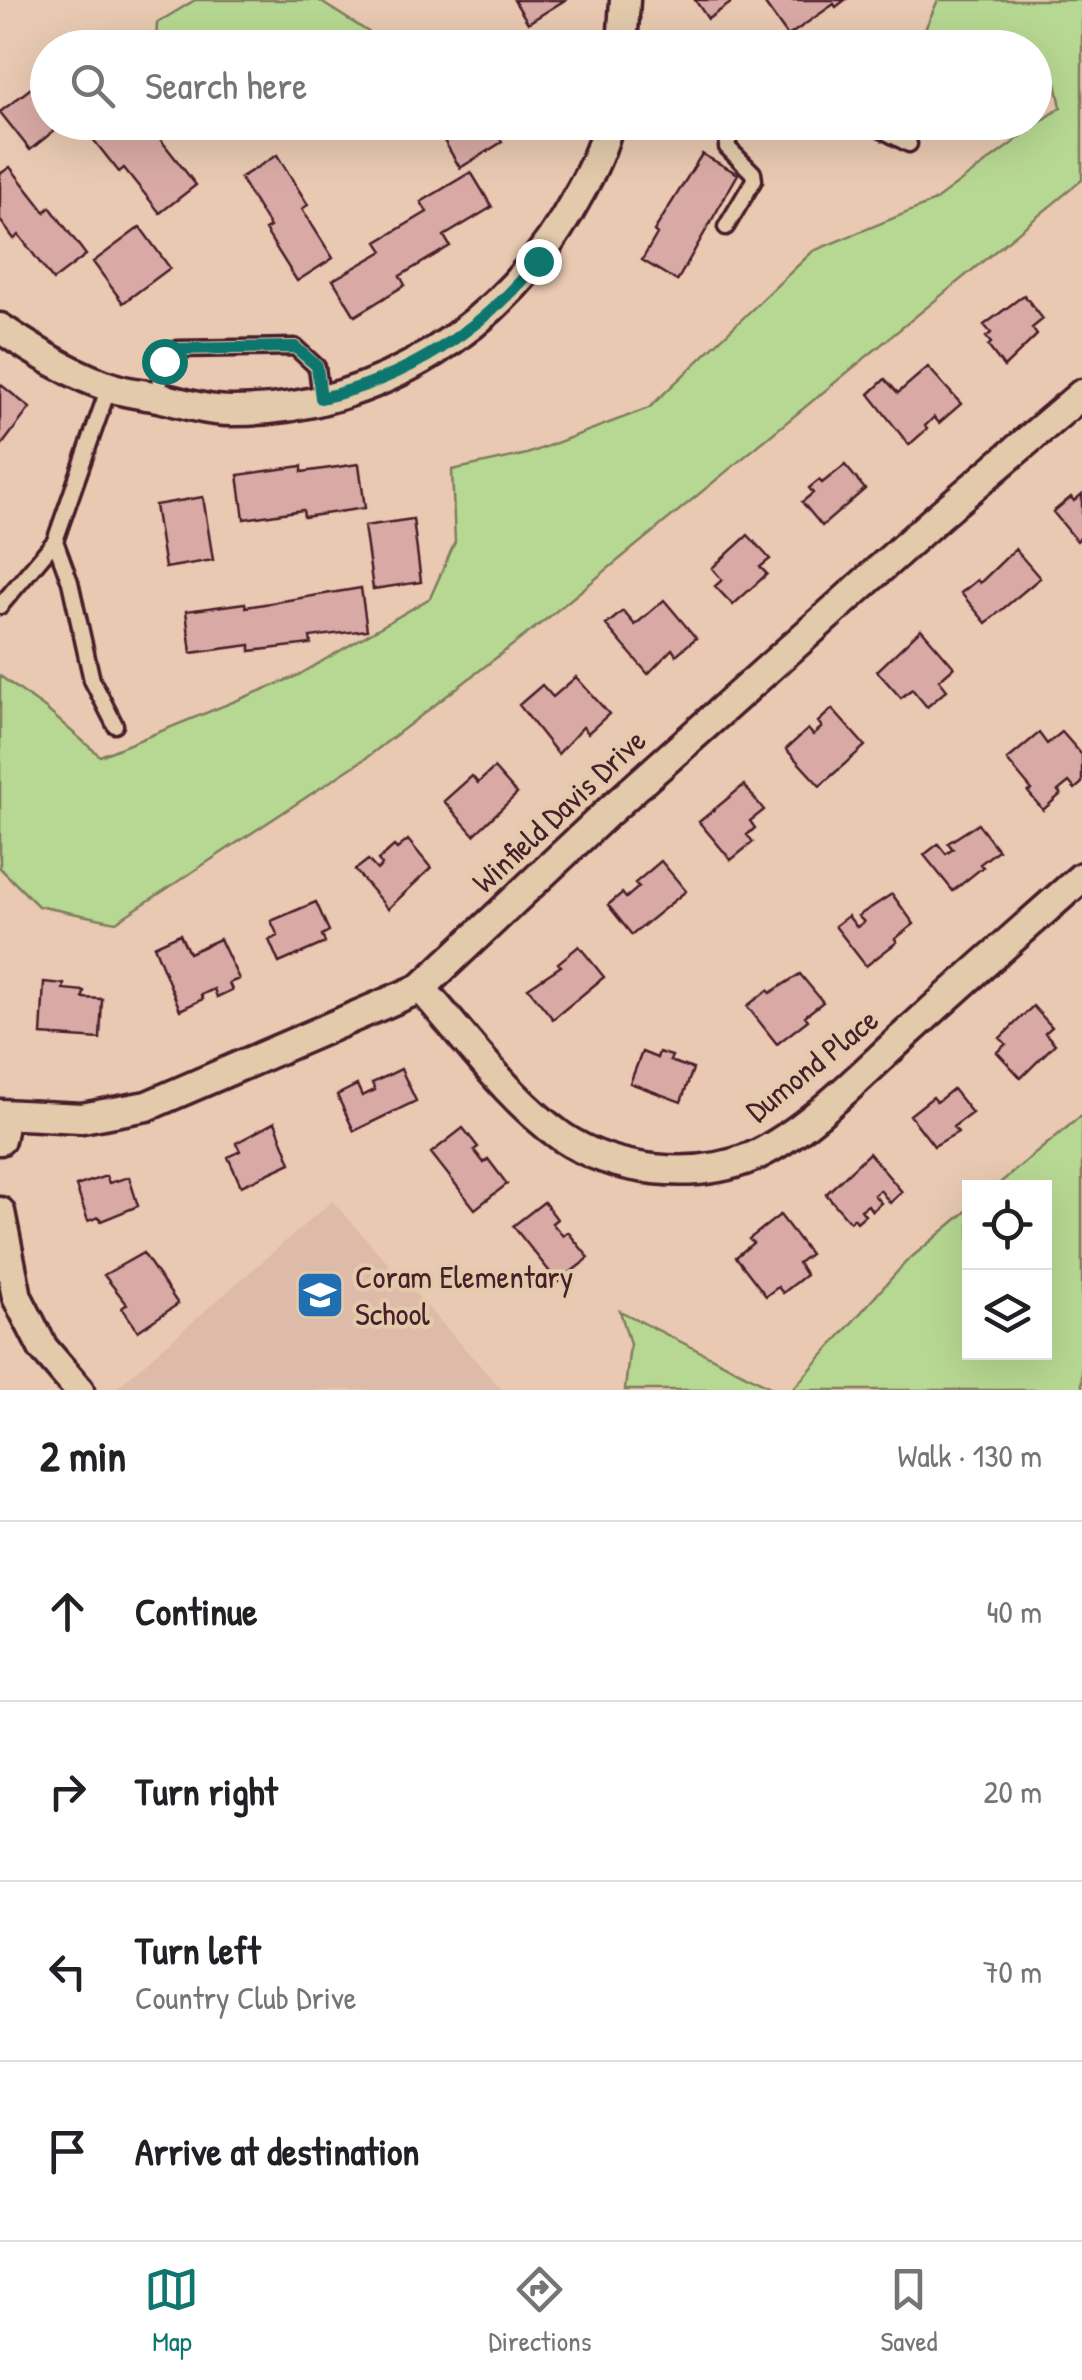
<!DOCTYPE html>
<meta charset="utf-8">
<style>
body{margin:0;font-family:"Patrick Hand",sans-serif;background:#f6f6f6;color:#202124}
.controls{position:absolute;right:30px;bottom:30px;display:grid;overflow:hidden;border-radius:0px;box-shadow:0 10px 40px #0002}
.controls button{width:90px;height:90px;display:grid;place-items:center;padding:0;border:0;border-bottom:2px solid #e0e0e0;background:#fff;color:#202124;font:50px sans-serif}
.stop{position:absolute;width:30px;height:30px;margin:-22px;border:8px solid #0f766e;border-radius:50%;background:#fff}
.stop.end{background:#0f766e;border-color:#fff;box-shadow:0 2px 10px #0008}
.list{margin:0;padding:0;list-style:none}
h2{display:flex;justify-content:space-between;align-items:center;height:130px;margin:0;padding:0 40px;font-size:42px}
h2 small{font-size:32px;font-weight:400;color:#757577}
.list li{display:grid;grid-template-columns:65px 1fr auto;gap:30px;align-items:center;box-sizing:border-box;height:180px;padding:0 40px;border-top:2px solid #e0e0e0}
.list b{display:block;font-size:38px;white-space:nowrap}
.list p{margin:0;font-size:32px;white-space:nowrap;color:#757577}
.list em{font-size:32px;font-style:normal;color:#757577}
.icon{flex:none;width:55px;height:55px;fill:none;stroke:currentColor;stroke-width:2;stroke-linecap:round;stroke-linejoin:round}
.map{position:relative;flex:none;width:1082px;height:1390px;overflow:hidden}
.search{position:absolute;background:#fff;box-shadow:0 10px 40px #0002;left:30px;right:30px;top:30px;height:110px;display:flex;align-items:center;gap:25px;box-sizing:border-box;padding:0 35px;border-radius:55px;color:#757577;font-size:38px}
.sheet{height:850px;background:#fff}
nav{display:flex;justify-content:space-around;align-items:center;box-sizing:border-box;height:140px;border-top:2px solid #e0e0e0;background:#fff;font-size:28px;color:#757577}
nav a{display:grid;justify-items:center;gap:5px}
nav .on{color:#0f766e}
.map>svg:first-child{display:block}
.built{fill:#debaa8}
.green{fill:#b7d892;stroke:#807c5e;stroke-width:2.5}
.building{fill:#d9aaa5;stroke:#4a1f2b;stroke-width:2.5}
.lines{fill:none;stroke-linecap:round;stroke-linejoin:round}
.lane-casing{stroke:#4a1f2b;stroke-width:21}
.street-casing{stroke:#4a1f2b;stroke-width:35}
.lane{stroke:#e2caab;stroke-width:14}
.street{stroke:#e2caab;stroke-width:28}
.route{stroke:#0f766e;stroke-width:12}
.labels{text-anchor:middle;stroke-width:8;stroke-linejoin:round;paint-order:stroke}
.street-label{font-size:32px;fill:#4a1f2b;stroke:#e2caab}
.poi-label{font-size:32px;fill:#4a1f2b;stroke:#e2caab;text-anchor:start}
</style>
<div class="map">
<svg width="1082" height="1390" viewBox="0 0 1082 1390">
<rect width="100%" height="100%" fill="#e9c9b1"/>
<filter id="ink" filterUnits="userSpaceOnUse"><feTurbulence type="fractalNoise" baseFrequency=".01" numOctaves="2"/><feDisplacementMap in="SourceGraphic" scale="20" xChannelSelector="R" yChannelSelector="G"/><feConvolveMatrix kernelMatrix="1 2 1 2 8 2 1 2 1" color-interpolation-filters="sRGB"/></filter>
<g filter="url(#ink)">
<path class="built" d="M332,1201L502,1390H114Z"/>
<path class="green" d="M195,0H318L392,47H156L157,23Z
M938,0H1082V180L549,617L366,758L116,922L38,906L0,868V676L46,709L100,756L297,676L430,598L455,542L452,470L527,454L649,408L813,251L933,202L1061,107L1056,83H1035L1034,48L920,47L918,45Z
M1082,1115V1390H792L906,1262L969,1209L970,1352H1044V1188L995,1187Z
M620,1311L776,1390H625L630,1344Z"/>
<path class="building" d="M514,0H565L528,23Z
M695,0H735L708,19Z
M771,0H845L836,7L834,4L788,36L765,4Z
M48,75V122H65L30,150L0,112Z
M141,122L153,138L157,135L196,185L160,213L124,168L119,172L81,124Z
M433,122H490L502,142L460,168Z
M702,154L738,174L677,281L642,260L657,234L654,231Z
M277,155L308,205L302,209L333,258L297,281L265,230L270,227L240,178Z
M10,167L45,212L50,207L86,255L53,280L19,235L14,239L0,220V174Z
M471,172L492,207L444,236L450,246L400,276L405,285L355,316L333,280L383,251L377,242L427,212L421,202Z
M140,227L170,268L123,303L93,262Z
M1024,295L1043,319L1032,328L1037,335L1004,367L988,346L991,343L986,337L991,333L984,325Z
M928,367L961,404L939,423L934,417L925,426L927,429L909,445L869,394L885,379L898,393Z
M0,384L30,408L1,446L0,445Z
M359,464L365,508L304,517L303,510L244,519L238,475L302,466V472Z
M845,465L865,489L822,526L802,502L813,493L809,488L819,480L822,483Z
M1082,494V536L1077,541L1053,512L1071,497L1074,501Z
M203,497L213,560L165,568L155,505Z
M413,519L421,582L373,589L364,526Z
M748,535L770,559L760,567L767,574L733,605L715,586L722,580L712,568Z
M1015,549L1040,578L986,623L961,593L977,580L980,583Z
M361,588L367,630L310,637L311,644L250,651V645L191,653L186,611L245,603L246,607Z
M664,600L696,638L676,655L672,649L648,674L606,625L623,611L635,625Z
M921,629L954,667L939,680L947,690L927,707L912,689L901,698L877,671Z
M576,677L609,714L588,733L583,727L558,754L519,705L542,685L553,697Z
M832,709L865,746L820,786L786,749L808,729L813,735L822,727L818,722Z
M1062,732L1082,755V783L1075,789L1069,782L1058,791L1061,794L1043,810L1028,792L1032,790L1007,760L1039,733L1047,744Z
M494,768L517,794L474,835L444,801L472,776L478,783Z
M744,785L764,810L750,821L755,828L747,835L753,842L731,860L699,822Z
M978,824L998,850L980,864L983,867L953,891L924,855L938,844L946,854L953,849L948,843Z
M408,840L431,868L388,909L355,870L368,860L377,870L382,865L378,860L394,846L397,849Z
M661,861L686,891L632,935L608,905L622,893L626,898L639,887L635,883Z
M892,894L914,924L895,939L897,942L866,966L835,926L848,916L857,927L864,922L858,916Z
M316,902L329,931L322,935L325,943L279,963L269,940L278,936L271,921Z
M180,934L189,953L220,939L239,979L229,983L232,990L217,997L214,989L201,995L203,999L180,1010L154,946Z
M579,946L604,977L553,1019L528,988L561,966L558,963Z
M800,974L823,1002L805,1016L808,1020L777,1044L747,1006L768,990L770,993Z
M44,982L64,984L63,989L84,991L83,998L102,999L100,1039L41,1035Z
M1033,1006L1052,1027L1045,1033L1055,1044L1021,1078L997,1052L1006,1044L1000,1038Z
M642,1052L657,1058L659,1052L672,1056L670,1061L693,1069L681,1102L630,1083Z
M401,1069L416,1101L354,1131L337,1095L357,1085L362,1096L375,1090L372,1083Z
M953,1089L972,1113L953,1127L958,1132L934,1146L910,1115L933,1097L937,1102Z
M275,1122L291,1163L241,1186L228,1157L240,1151L236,1143Z
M463,1128L478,1147L474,1150L484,1163L488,1159L507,1184L475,1209L431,1153Z
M869,1153L902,1192L890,1203L880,1190L874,1195L881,1203L872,1211L868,1205L861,1210L865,1215L857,1222L854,1218L850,1222L826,1194Z
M106,1176L109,1183L129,1177L138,1206L101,1221L99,1217L88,1221L76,1186Z
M544,1202L557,1219L552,1223L563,1236L568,1232L589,1258L558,1282L513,1226Z
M780,1215L810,1254L798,1263L806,1275L783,1293L778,1287L766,1296L736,1257L753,1243L749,1239Z
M143,1253L178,1304L138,1331L122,1308L127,1304L104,1275Z"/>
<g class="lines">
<g class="lane-casing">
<path id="lane" d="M867,122L909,144
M726,227L754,180L753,173L727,147L732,122
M157,397L164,361L177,349L295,347L317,367L321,398
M55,541L70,582L92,680L115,725
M0,606L55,541L109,387"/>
</g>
<g class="street-casing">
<path id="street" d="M622,48L625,0
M0,328C34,351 74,376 113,388C128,393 143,394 158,397C183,403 206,411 232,411C378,411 508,325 576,199C590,175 602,150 609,122
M421,988C464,1036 509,1100 562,1137C614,1172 694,1181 752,1157C805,1134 863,1073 906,1034C964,981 1023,929 1082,877
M0,1114L82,1118L147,1106L421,988L607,813L940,515L1082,394
M0,1140L5,1116
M0,1212L17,1297L43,1348L79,1390"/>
</g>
<use href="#lane" class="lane"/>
<use href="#street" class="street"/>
</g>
</g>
<g class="lines" filter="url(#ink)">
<path class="route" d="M164,361L176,349L295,347L317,366L321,398C406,379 484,329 538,261"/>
</g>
<defs>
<g id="school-square" transform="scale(2.5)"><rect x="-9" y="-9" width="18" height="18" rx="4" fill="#1f6fb2" stroke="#e2caab"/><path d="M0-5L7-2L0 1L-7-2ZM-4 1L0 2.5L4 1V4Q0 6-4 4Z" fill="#fff"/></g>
</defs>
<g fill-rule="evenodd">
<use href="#school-square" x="320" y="1295"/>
</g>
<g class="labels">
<g class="street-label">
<text transform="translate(559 811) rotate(-43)" y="11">Winfield Davis Drive</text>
<text transform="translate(812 1065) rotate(-39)" y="11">Dumond Place</text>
</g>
<g class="poi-label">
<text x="355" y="1288">Coram Elementary<tspan x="355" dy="37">School</tspan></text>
</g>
</g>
</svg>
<div class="controls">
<button><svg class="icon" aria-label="locate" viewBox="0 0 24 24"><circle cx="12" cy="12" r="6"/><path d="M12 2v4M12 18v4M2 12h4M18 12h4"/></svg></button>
<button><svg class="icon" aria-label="layers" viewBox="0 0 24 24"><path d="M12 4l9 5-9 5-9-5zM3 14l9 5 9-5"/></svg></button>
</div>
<div class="stop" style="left:164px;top:361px"></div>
<div class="stop end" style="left:538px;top:261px"></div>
<div class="search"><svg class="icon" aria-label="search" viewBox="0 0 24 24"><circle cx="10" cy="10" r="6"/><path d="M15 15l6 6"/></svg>Search here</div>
</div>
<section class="sheet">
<h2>2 min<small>Walk · 130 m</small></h2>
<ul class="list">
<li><svg class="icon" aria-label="ahead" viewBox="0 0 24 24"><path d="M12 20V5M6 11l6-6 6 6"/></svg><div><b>Continue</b></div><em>40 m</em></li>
<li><svg class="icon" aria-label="right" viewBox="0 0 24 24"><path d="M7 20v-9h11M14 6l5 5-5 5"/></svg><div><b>Turn right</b></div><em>20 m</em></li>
<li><svg class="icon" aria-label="left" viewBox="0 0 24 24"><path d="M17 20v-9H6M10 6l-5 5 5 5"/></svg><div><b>Turn left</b><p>Country Club Drive</p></div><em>70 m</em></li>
<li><svg class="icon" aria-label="arrive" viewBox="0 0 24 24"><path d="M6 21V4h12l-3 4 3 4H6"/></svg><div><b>Arrive at destination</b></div></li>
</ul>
</section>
<nav>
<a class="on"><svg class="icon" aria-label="map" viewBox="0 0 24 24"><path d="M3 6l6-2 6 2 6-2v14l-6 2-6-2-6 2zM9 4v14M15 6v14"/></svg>Map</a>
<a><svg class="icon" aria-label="directions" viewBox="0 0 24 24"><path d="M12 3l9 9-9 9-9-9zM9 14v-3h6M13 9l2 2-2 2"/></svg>Directions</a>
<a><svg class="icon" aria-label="saved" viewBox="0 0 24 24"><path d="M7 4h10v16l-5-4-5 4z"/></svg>Saved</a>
</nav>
